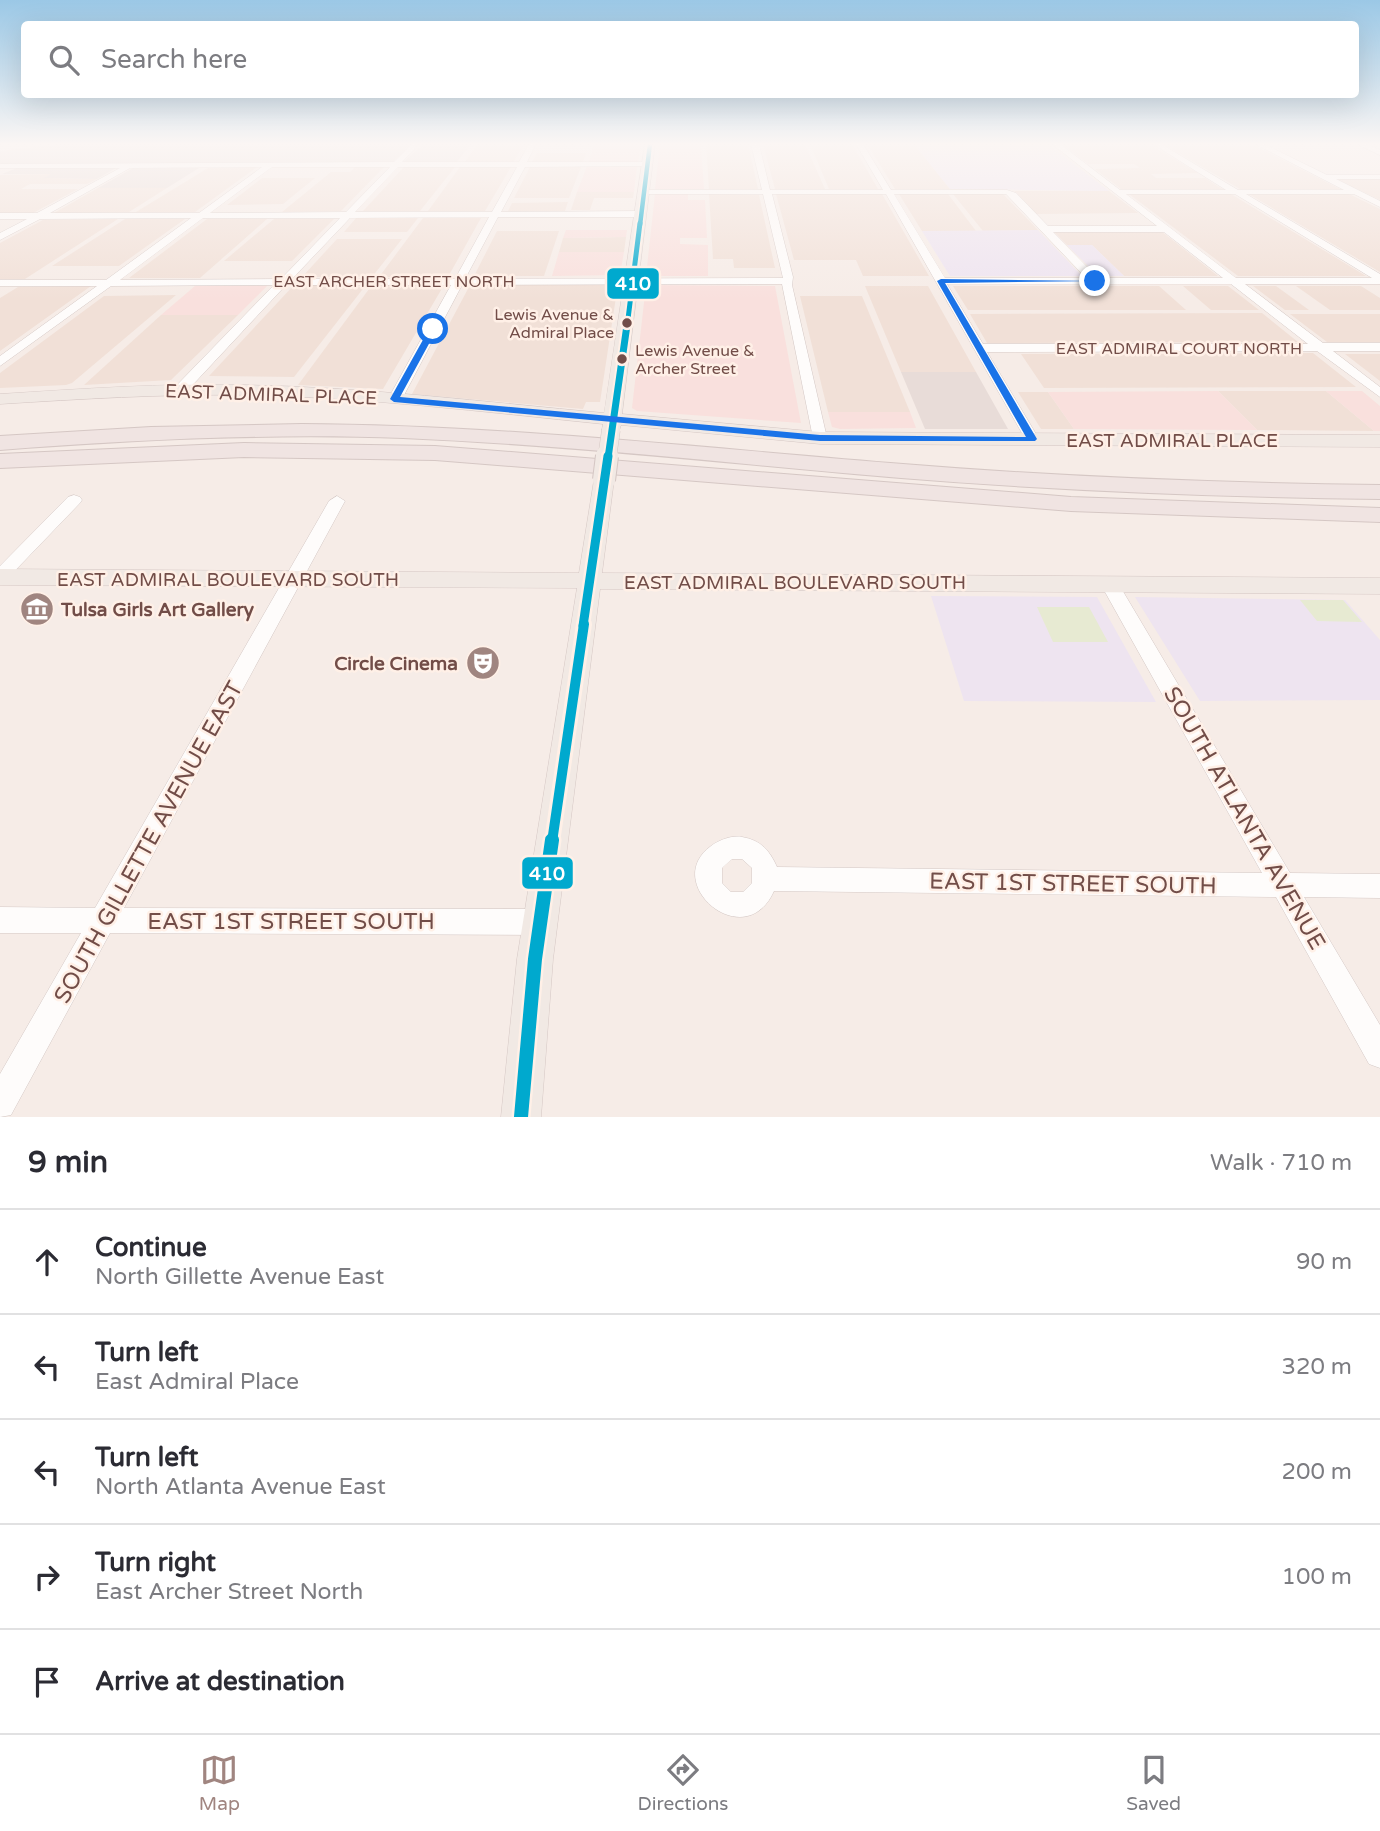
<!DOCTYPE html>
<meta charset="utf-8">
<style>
body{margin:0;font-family:"Varela Round",sans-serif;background:#f2f2f3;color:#2b2b33}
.stop{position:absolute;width:21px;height:21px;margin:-16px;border:5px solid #1a73e8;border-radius:50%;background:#fff}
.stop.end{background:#1a73e8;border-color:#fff;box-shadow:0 2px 7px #0008}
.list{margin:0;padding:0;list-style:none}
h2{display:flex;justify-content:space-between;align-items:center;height:91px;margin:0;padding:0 28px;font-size:30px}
h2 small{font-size:23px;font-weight:400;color:#7c7c81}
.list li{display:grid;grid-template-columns:46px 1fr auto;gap:21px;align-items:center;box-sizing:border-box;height:105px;padding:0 28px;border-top:2px solid #e1e1e2}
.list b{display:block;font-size:26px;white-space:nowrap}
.list p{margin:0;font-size:23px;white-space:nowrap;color:#7c7c81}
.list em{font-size:23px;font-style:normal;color:#7c7c81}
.icon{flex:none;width:38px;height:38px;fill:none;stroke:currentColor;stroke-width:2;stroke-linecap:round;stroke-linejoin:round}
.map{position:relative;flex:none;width:1380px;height:1117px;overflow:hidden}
.search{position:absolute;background:#fff;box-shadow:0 7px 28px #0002;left:21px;right:21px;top:21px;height:77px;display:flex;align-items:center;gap:18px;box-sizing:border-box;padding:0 24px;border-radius:7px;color:#7c7c81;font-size:26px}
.sheet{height:616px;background:#fff}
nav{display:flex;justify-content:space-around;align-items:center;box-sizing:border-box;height:98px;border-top:2px solid #e1e1e2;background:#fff;font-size:19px;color:#7c7c81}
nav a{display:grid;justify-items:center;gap:4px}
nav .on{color:#a08580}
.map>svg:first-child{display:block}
.residential{fill:#f1e0d7}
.commercial{fill:#f9e0dd}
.industrial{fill:#e8dcd8}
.education{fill:#eee4f0}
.green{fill:#e7ead2}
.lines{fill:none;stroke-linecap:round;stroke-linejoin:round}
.minor-casing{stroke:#d4c8c5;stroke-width:1}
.major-casing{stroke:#d5c7c4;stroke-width:1}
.highway-casing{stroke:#d5c7c4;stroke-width:2}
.minor{fill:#fefcfb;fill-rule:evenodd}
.major{fill:#f1e9e4;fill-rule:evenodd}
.highway{fill:#f0e4e2;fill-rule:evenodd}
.major-bridge-far1-casing{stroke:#d5c7c4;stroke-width:19;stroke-linecap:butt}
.major-bridge-casing{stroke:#d5c7c4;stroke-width:24;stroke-linecap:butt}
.major-bridge-far1{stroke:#f1e9e4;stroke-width:18}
.major-bridge{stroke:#f1e9e4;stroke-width:22}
.bus-1-far5-casing{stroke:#fff0e7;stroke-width:7}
.bus-1-far4-casing{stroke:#fff0e7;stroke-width:9}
.bus-1-far3-casing{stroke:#fff0e7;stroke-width:11}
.bus-1-far2-casing{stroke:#fff0e7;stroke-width:14}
.bus-1-far1-casing{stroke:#fff0e7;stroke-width:16}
.bus-1-casing{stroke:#fff0e7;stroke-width:19}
.bus-1-far5{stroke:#00a9ce;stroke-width:4.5}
.bus-1-far4{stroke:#00a9ce;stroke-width:5}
.bus-1-far3{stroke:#00a9ce;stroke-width:7}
.bus-1-far2{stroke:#00a9ce;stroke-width:9}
.bus-1-far1{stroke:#00a9ce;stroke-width:10}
.bus-1{stroke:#00a9ce;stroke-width:14}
.route{fill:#1a73e8}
.bus-dot{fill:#724d48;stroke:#fff0e7;stroke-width:2.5}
.labels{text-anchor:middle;stroke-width:5;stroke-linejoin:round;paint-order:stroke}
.far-street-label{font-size:16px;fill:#724d48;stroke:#fff0e7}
.far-bus-label{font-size:16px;fill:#724d48;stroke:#fff0e7;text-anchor:end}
.street-label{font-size:19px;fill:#724d48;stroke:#fff0e7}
.poi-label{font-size:19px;font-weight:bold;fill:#724d48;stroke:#fff0e7;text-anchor:start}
.near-street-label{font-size:23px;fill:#724d48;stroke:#fff0e7}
.line-badge{stroke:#fff0e7;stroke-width:2.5}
.badge-label{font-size:19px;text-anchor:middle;font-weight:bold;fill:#fff}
</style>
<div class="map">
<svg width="1380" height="1117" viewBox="0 0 1380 1117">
<rect width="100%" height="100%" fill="#f6ece7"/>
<path class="residential" d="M478,144H524L513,163H464Z
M706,144H748L758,189H709Z
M763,144H805L825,189H775Z
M810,144H852L878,189H829Z
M867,144H914L950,189H895Z
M1062,144H1149L1198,173L1151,174L1156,178H1205L1222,189H1121L1095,169L1140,168L1134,164H1088Z
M1163,144H1251L1340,189H1240Z
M537,153H586L583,162H532Z
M257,167L195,212H136L208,168Z
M355,167H384L341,211L282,212L331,172H350Z
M404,167H455L420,211H363Z
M460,167H511L485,211H428Z
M530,167H581L569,198H514Z
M54,174L46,178L97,179L87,184H30L21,189H78L33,213H0V175Z
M262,178H315L283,204L227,205Z
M1380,178V200L1336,179Z
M98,188H167L129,212L54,213Z
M1014,191H1109L1138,213L1036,214Z
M577,192H634L633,198H594L590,210H571Z
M1247,193H1347L1380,209V272Z
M709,194L759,195L775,268H734L733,259H713Z
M776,194H882L929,276H863L856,260H794Z
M899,194H948L976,231H922Z
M953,194H1003L1038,230L983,231Z
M1129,194H1231L1366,276H1238Z
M568,202L565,211H508L512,203Z
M356,218H418L407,232H344Z
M423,218H481L448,277H379Z
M118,219L25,279H0V243L43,220Z
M125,219H185L119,266H52Z
M207,219H267L200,278H129Z
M274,219H334L292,261H224Z
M497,231H559L544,276H474Z
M1053,231H1161L1218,276H1124L1092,245H1067Z
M626,237L624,252H559L563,238Z
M337,239H402L372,277H302Z
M618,284L600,402H586L583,409L412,394L470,285Z
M294,285H366L294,377L209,376Z
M372,285H444L383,389L298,385Z
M91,286L0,351V298L18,287Z
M865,286H928L976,372H901Z
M953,286H1159L1186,310H968Z
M1183,286H1228L1259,310H1211Z
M1253,286H1276L1309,310H1285Z
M1296,286H1361L1380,298V310H1330Z
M176,295L72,383L66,385L0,388V373L104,296Z
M800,296H862L910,412H828Z
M1262,313L1298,342L987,343L970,314Z
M1290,314H1380V342H1327Z
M161,315H238L171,380L84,385Z
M1313,353L1356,387L1044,388L1021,354Z
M1345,354H1380V381Z
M1218,391H1326L1374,431L1257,430Z
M1018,392H1048L1074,429H1041Z"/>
<path class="commercial" d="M594,144H641L638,162H589Z
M660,144H701L704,189H655Z
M587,166H637L634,192H577Z
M655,194H688V200H705L707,238H680V244L708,245V276H646Z
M566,230H627L626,237L563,238Z
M559,252H624L620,275L552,276Z
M646,285L775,286L801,423L637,411L632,408Z
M195,286H267L238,315H161Z
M1218,391L1257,430L1074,429L1048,392Z
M1326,391H1362L1380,406V431H1374Z
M828,412H910L916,428L840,429L832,427Z"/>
<path class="industrial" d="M61,144H412L392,163L0,165V151Z
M424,144H471L456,163L403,162Z
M17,168H116L97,179L44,178L51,174H2Z
M133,168H199L167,188H98Z
M901,372H976L1008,429H925Z"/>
<path class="education" d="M914,144H1048L1109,191L950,189Z
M1038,230L1082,276H950L922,231Z
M1067,245H1092L1124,276H1098Z
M931,596L1097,597L1156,702L964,701Z
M1135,597L1345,600L1380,640V700L1200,701Z"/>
<path class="green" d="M1300,600H1343L1362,622L1317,621Z
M1037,607H1089L1108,642H1053Z"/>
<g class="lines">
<g class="minor-casing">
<path id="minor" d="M412,144H419L402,162H519L529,144H536L527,162H648L652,164L648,166L525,167L501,212L642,211L646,214L642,217H498L465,279L783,278L763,194H644L640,192L644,190H762L751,144H759L770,190H883L856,144H863L891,190H1007L1016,193L1048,226H1157L1052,144H1060L1120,190H1226L1153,144H1161L1238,190H1344L1255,144H1264L1327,175H1380V179H1336L1380,201V207L1354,194H1246L1380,274V284H1245L1323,343H1380V351H1333L1380,387V397L1317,351L987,352L1039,439L1037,442H1027L886,194H772L793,277L792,285L827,438L820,442L813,438L782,284L462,285L402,399L395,403L388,399L451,285H286L186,392L181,393L174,389L176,386L274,285L111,286L0,366V356L97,286H0V280H106L191,218L40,219L0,240V233L27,219H0V213H37L120,168H0V164L394,162ZM262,167L199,213H50L130,168ZM272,167H390L346,212L210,213ZM398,167H517L492,212H355ZM894,194H1006L1086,278H945ZM1126,194H1235L1372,278H1236ZM489,217L455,279H292L350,218ZM203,218H340L281,279L120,280ZM1053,232H1164L1223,278H1098ZM1231,284L1308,344H983L947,284Z
M1357,144H1366L1380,150V155Z
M74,495L80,497L82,500L80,503L6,580L0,582V566L68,497Z
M337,496L345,501L124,908L541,909L550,913L554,922L550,931L541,935L110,933L11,1115L0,1117V1074L81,933H0V907L95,908L329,501Z
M1109,577L1118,583L1290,873L1380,874V898L1304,897L1380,1025V1068L1369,1064L1276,897L774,891C745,956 660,883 711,846C719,840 732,835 742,837C761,840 770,851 777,867L1262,873L1100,583ZM732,859H742L752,868V883L743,892H731L722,883V868Z"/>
</g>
<g class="major-casing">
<path id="major" d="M645,144H655L622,414L820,432L1380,435V447L820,444L621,425L618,434L611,436L602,430L603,424C484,412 363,397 244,395C162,394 81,399 0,404V394C81,389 163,383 244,385C364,387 485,402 604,413Z
M604,474L611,476L614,480L602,573L1380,578V594L600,589L553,959L541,1117H501L517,959L577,588L0,585V569L579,573L594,480L597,476Z"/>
</g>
<g class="highway-casing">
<path id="highway" d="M302,424C503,425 703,448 903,464C1062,477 1221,483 1380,485V499C1220,497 1061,491 901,478C735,464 569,445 403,438C268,433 134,440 0,450V436L151,427Z
M244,443L435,446L1071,497L1380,508V522L1071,511L435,460L244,457L0,468V454Z"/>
</g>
<use href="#minor" class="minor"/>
<use href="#major" class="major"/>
<use href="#highway" class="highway"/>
<g class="major-bridge-far1-casing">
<path id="major-bridge-far1" d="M607,458L611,430"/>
</g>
<g class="major-bridge-casing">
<path id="major-bridge" d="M604,480L607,456"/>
</g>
<use href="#major-bridge-far1" class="major-bridge-far1"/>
<use href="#major-bridge" class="major-bridge"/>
<g class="bus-1-far5-casing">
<path id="bus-1-far5" d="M640,225L650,144"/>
</g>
<g class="bus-1-far4-casing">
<path id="bus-1-far4" d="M627,327L640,223"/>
</g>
<g class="bus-1-far3-casing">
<path id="bus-1-far3" d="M608,458L627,325"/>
</g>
<g class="bus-1-far2-casing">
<path id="bus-1-far2" d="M583,626L608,456"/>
</g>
<g class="bus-1-far1-casing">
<path id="bus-1-far1" d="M552,842L584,624"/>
</g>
<g class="bus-1-casing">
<path id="bus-1" d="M521,1117L535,959L552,840"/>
</g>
<use href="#bus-1-far5" class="bus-1-far5"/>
<use href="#bus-1-far4" class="bus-1-far4"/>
<use href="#bus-1-far3" class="bus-1-far3"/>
<use href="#bus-1-far2" class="bus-1-far2"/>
<use href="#bus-1-far1" class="bus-1-far1"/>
<use href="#bus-1" class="bus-1"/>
</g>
<linearGradient id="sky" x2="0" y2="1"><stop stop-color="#9bc8e6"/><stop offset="0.48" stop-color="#fbf6f4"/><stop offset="1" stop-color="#fbf6f4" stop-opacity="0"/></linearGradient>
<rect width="1380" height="300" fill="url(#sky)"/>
<path class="route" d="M941,279L1099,281L945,283L1037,439L1035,441H820L394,402L390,399L429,329L433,327L437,329L400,397L820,435L1026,437L937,281Z"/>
<defs>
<g id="museum-disc" transform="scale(1.75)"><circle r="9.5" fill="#a08580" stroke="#fff0e7"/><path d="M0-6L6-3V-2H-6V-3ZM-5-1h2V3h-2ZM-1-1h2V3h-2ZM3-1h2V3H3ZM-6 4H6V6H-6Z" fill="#fff"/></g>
<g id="theatre-disc" transform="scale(1.75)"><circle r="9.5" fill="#a08580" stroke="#fff0e7"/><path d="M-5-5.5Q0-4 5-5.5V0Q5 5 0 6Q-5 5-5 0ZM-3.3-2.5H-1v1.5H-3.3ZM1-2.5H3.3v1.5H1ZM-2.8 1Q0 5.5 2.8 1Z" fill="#fff"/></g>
</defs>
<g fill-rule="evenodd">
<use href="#museum-disc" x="37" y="609"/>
<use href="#theatre-disc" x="483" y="663"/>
</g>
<g class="bus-dot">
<circle cx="627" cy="323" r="6"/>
<circle cx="622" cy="359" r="6"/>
</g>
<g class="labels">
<g class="far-street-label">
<text x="394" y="287">EAST ARCHER STREET NORTH</text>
<text x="1179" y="354">EAST ADMIRAL COURT NORTH</text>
</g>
<g class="far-bus-label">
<text x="614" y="320">Lewis Avenue &amp;<tspan x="614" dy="18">Admiral Place</tspan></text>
<text x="635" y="356" text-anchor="start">Lewis Avenue &amp;<tspan x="635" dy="18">Archer Street</tspan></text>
</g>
<g class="street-label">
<text transform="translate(271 394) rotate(2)" y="7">EAST ADMIRAL PLACE</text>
<text x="1172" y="447">EAST ADMIRAL PLACE</text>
<text x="228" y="586">EAST ADMIRAL BOULEVARD SOUTH</text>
<text x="795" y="589">EAST ADMIRAL BOULEVARD SOUTH</text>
</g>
<g class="poi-label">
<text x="61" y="616">Tulsa Girls Art Gallery</text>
<text x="458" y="670" text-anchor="end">Circle Cinema</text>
</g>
<g class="near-street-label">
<text transform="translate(1245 818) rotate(60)" y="8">SOUTH ATLANTA AVENUE</text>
<text transform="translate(148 842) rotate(-61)" y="8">SOUTH GILLETTE AVENUE EAST</text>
<text transform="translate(1073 883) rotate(1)" y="8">EAST 1ST STREET SOUTH</text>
<text x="291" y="929">EAST 1ST STREET SOUTH</text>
</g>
</g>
<g class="line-badge">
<rect x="606" y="267" width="54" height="33" rx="7" fill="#00a9ce"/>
<rect x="521" y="856" width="53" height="34" rx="7" fill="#00a9ce"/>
</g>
<g class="badge-label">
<text x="633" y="290">410</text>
<text x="547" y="880">410</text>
</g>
</svg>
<div class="stop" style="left:433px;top:329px"></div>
<div class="stop end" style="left:1095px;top:281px"></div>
<div class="search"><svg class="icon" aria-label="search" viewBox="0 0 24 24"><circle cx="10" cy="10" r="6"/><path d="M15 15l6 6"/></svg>Search here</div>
</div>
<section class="sheet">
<h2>9 min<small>Walk · 710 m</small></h2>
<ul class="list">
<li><svg class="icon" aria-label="ahead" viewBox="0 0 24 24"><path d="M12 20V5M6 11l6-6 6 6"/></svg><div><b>Continue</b><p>North Gillette Avenue East</p></div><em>90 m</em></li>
<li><svg class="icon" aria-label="left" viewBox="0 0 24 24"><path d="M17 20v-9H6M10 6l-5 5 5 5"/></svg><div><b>Turn left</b><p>East Admiral Place</p></div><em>320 m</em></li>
<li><svg class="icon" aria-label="left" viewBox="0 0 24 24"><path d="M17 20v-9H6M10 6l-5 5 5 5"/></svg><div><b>Turn left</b><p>North Atlanta Avenue East</p></div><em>200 m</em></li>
<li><svg class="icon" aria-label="right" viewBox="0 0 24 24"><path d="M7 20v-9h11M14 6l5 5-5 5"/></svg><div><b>Turn right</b><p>East Archer Street North</p></div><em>100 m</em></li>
<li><svg class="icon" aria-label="arrive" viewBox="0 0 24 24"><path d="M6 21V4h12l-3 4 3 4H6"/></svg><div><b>Arrive at destination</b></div></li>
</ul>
</section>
<nav>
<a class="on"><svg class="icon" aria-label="map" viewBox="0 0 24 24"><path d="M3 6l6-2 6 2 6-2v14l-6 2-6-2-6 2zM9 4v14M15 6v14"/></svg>Map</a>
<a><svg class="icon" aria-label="directions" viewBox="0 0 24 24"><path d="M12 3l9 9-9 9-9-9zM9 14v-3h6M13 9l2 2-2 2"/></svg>Directions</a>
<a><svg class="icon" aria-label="saved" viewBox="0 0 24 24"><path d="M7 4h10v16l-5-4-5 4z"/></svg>Saved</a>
</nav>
